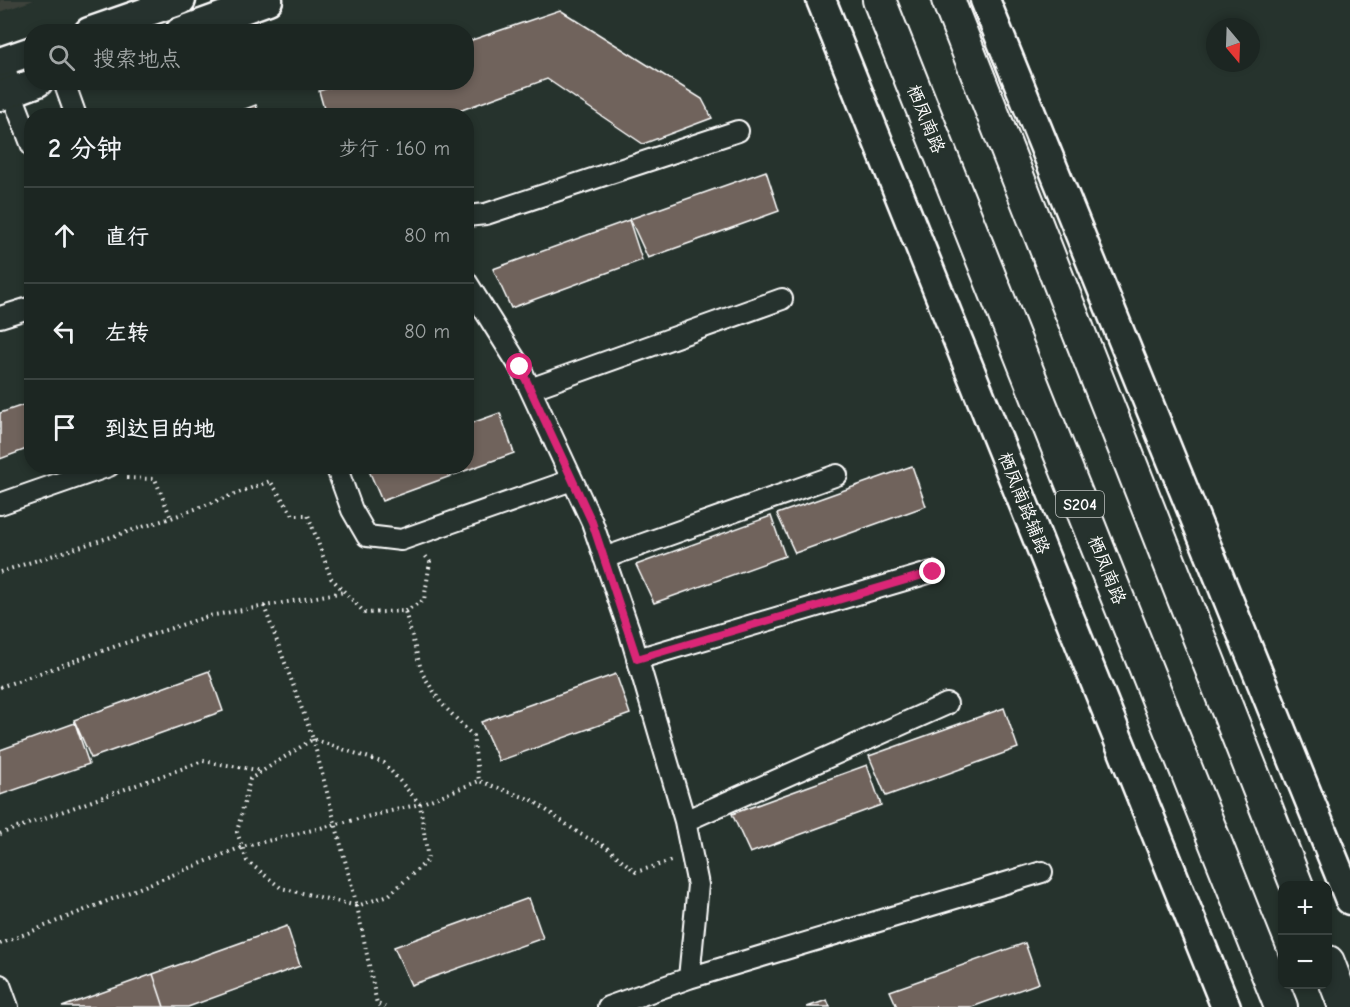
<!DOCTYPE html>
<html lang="zh">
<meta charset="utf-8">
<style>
body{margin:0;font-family:"Comic Neue","LXGW WenKai TC",sans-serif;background:#29322f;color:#f1f3f6}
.controls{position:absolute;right:18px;bottom:18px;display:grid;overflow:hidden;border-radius:12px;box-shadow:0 3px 9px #0003}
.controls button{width:54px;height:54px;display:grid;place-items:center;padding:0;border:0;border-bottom:2px solid #3a4340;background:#1c2622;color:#f1f3f6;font:30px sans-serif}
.compass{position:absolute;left:1206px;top:18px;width:54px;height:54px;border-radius:50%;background:#1c2622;box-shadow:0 3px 9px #0003;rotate:161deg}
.stop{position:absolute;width:18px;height:18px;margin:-14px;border:4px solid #db2777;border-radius:50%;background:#fff}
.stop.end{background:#db2777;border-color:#fff;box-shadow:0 2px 6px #0008}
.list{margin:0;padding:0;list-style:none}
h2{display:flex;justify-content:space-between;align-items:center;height:78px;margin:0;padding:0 24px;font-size:26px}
h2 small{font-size:20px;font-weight:400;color:#a0a5a5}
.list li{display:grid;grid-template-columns:39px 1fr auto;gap:18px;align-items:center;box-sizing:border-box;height:96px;padding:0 24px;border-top:2px solid #3a4340}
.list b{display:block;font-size:22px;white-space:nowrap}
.list em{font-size:20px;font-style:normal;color:#a0a5a5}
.icon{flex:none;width:33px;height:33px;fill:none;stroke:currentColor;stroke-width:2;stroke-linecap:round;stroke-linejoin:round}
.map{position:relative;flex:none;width:1350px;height:1007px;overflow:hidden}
.search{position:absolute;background:#1c2622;box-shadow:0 3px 9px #0003;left:24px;top:24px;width:450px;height:66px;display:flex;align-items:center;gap:15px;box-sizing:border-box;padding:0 21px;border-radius:24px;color:#a0a5a5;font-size:22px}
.panel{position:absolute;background:#1c2622;box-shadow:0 3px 9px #0003;left:24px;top:108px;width:450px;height:366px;border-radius:24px}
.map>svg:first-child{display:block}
.built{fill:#3c423b}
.building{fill:#70645c;stroke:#fff;stroke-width:1.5}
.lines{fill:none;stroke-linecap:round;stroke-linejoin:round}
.street-casing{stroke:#fff;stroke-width:24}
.secondary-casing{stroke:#fff;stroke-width:33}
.primary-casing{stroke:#fff;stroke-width:36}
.path{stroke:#fff;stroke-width:4;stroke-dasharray:1.5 4.5;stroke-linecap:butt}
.street{stroke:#26332d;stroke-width:20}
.secondary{stroke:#26332d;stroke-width:28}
.primary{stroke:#26332d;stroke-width:32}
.route{stroke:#db2777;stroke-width:8}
.labels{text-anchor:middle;stroke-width:5;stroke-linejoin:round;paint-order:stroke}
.shield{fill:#26332d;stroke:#bec2c0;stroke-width:1.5}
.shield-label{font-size:16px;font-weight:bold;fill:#fff}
.street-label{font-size:18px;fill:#fff;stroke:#26332d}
</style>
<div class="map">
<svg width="1350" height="1007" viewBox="0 0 1350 1007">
<rect width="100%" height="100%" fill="#26332d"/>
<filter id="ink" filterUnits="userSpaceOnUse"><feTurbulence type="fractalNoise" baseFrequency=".0167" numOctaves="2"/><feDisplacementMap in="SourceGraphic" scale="12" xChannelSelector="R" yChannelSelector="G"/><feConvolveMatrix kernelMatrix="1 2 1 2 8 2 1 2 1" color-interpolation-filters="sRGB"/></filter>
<g filter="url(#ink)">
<path class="built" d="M0,0H34L0,12Z"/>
<path class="building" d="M560,10L702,99L712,118L643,144L547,79L445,116H326L319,91L346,82H466V42Z
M256,105L260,116H227Z
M766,171L779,211L648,258L630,219Z
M629,220L642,260L511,308L493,269Z
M32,402V447L0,459V413Z
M500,413L514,453L382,501L367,466H466V425Z
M912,466L926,506L795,553L777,514Z
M771,516L785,556L654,603L636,565Z
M209,671L223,711L91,758L74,720Z
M616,674L630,714L499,761L481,722Z
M1004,708L1018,748L886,796L869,756Z
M75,723L89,764L0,795V750Z
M867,765L881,805L750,853L732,814Z
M529,898L543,938L411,985L394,947Z
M287,926L300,966L188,1007H164L153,974Z
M1025,943L1039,983L972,1007H897L890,991Z
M153,974L164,1007H62Z
M827,1000L830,1007H807Z"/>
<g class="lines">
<g class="street-casing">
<path id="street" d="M4,61L11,92L32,146
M64,82L76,116
M466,216L486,214L738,131
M466,281L520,367L530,389L592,522L629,630L685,821L698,885L689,978L608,1007
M0,317L32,307
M530,389L782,299
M336,466L352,510L367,536L401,540L572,480
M0,504L109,466
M604,558L837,475
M637,659L932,572
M685,821L947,704
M689,978L1042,872
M0,985L8,1007"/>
</g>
<g class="secondary-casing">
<path id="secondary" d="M821,0L1226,1007
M985,0L1350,900
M89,32L181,0
M180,32L268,0
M0,62L32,51
M0,96L38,82"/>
</g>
<g class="primary-casing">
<path id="primary" d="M879,0L1281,1007
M948,0L1297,886
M1328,962L1345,1007"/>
</g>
<path class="path" d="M127,478L155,479L171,518
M0,572L171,518L270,481L293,515H308L331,578L365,613L405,611L422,673L441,703L473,736L479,781L532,800L580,834L606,847L636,872L671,861
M264,606L313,739L384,763L420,804L428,860L389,895L357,906L377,1004L385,1007
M405,611L424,600L430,562L424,554
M0,687L122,644L209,616L344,592
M313,739L357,906L281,888L247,861L237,832L250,779Z
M0,834L203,761L262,771
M0,944L242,847L420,804L479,781"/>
<use href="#street" class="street"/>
<use href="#secondary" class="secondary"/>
<use href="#primary" class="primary"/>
</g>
</g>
<g class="lines" filter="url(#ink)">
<path class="route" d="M520,367L592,522L637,659L933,572"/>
</g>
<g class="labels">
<rect class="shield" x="1056" y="491" width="48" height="26" rx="4.5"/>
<g class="shield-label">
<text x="1080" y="510">S204</text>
</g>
<g class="street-label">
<text transform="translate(926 119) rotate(68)" y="6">栖凤南路</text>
<text transform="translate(1024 503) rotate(68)" y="6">栖凤南路辅路</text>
<text transform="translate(1107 570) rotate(68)" y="6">栖凤南路</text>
</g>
</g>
</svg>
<div class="controls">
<button>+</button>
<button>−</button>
</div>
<svg class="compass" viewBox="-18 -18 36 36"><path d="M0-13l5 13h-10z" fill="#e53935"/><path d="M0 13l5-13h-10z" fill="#a0a5a5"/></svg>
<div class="stop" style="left:520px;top:367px"></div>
<div class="stop end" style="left:933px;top:572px"></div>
<div class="search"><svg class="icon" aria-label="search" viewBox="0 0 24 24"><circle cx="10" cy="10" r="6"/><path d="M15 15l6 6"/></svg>搜索地点</div>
<section class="panel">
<h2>2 分钟<small>步行 · 160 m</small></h2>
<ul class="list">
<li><svg class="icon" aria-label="ahead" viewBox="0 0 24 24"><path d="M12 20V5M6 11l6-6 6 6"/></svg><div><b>直行</b></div><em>80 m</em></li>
<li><svg class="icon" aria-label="left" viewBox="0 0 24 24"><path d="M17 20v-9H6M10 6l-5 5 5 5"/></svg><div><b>左转</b></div><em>80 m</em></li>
<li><svg class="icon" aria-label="arrive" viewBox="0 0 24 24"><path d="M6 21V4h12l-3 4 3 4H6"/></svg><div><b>到达目的地</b></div></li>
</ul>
</section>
</div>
